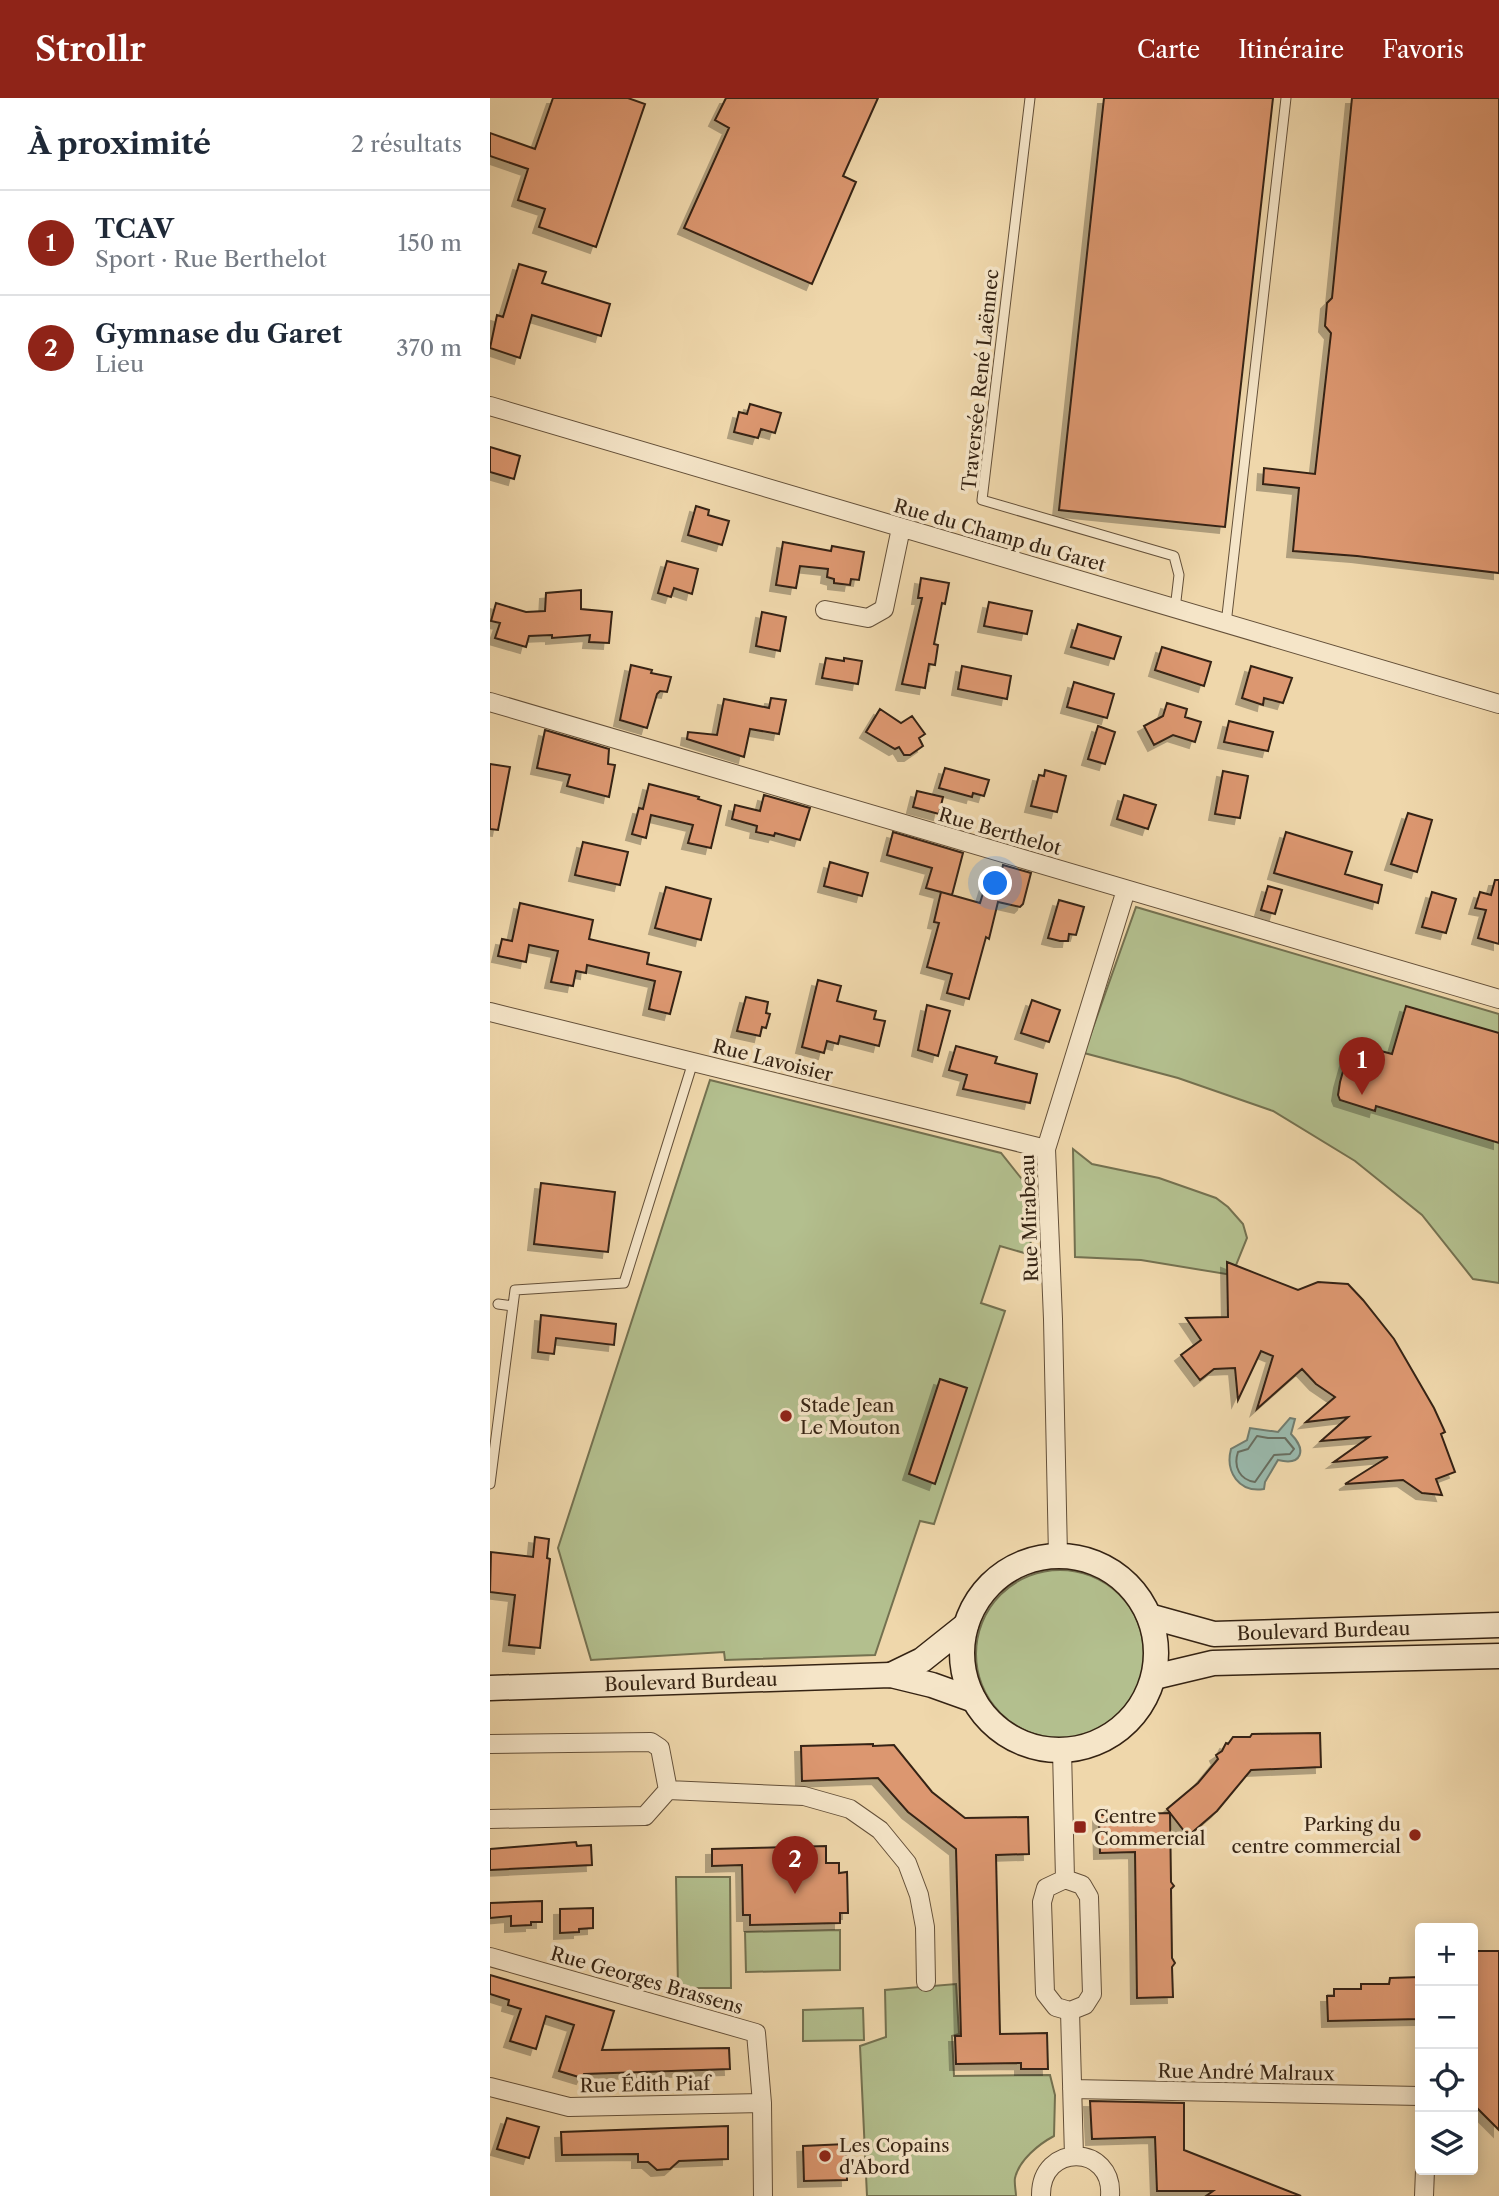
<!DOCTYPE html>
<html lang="fr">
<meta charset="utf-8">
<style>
body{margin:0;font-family:"Libre Caslon Text",serif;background:#f2f2f3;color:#1f2937}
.controls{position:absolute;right:21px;bottom:21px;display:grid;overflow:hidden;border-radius:7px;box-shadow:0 4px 18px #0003}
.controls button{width:63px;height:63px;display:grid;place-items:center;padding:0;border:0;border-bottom:2px solid #e0e1e3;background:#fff;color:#1f2937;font:35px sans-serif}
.you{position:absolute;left:506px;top:786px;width:24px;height:24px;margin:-18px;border:5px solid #fff;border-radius:50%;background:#1a73e8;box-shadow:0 0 0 10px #1a73e833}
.badge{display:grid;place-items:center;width:46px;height:46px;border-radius:50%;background:#8f2418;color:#fff;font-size:23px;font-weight:700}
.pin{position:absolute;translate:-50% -58px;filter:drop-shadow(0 2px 4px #0008)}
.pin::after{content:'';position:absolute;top:37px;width:24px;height:21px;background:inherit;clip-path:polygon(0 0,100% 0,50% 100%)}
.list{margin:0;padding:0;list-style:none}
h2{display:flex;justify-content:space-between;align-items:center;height:91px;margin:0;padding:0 28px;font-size:30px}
h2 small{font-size:23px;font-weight:400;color:#747a83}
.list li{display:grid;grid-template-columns:46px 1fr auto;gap:21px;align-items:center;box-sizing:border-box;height:105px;padding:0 28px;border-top:2px solid #e0e1e3}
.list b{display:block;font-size:26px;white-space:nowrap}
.list p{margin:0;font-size:23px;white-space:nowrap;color:#747a83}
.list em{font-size:23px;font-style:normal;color:#747a83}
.icon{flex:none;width:38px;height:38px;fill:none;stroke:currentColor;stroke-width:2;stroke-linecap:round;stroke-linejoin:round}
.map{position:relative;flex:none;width:1009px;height:2098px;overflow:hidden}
header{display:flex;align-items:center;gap:42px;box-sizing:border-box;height:98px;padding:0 35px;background:#8f2418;color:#fff}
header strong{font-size:33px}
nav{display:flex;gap:38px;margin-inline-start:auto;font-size:24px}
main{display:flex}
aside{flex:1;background:#fff}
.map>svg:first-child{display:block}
.green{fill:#b3bf8e;stroke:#747150;stroke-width:2}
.water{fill:#9ab9ac;stroke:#727d6f;stroke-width:2}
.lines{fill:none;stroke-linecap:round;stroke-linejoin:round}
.shore{stroke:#686e60;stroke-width:2}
.building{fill:#dc9770;stroke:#352313;stroke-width:2;filter:url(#shadow)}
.service-casing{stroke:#645039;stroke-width:11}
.minor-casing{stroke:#645039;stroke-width:20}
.secondary-casing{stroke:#352313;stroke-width:27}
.service{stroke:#f5e5c8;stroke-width:9}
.minor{stroke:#f5e5c8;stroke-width:18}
.secondary{stroke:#f5e5c8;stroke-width:24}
.poi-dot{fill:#8f2418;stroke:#f5e5c8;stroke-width:2.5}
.labels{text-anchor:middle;stroke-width:7;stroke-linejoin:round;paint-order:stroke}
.street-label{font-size:19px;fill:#352313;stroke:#f5e5c8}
.poi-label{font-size:19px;fill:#352313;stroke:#f5e5c8;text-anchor:start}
</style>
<header>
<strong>Strollr</strong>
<nav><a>Carte</a><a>Itinéraire</a><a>Favoris</a></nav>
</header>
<main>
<aside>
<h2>À proximité<small>2 résultats</small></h2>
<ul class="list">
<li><span class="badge">1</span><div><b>TCAV</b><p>Sport · Rue Berthelot</p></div><em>150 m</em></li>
<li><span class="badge">2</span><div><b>Gymnase du Garet</b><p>Lieu</p></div><em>370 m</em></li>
</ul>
</aside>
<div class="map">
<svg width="1009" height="2098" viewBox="0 0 1009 2098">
<defs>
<filter id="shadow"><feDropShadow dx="-6" dy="6" stdDeviation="0" flood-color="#0004"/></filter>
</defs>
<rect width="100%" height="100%" fill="#efd7ab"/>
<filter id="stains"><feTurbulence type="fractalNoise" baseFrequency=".00286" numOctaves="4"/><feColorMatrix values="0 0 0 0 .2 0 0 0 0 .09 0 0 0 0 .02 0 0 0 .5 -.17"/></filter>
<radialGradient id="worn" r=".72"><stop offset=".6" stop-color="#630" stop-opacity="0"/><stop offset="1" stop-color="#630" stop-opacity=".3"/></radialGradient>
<path class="green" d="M646,809L1009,916V1185L983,1181L932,1117L865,1063L783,1013L688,980L594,955Z
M220,982L511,1055L539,1090L541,1157L510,1148L491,1205L515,1213L444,1426L430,1423L385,1557L235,1562L234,1554L101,1562L68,1450Z
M583,1051L602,1066L669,1080L726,1100L738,1109L753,1126L757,1140L742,1177L651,1162L585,1159Z
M486 1556a84 84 0 1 1 168 0a84 84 0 1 1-168 0Z
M186,1779H240L241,1890H188Z
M350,1832V1872L256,1874L255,1834Z
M466,1886L469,1936L462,1938L464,1978L560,1977L565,1997L564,2038C549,2046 529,2062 525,2080C524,2085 526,2093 526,2098H377L370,1948L396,1939L395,1892Z
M373,1910L374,1942L313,1943V1912Z"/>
<path class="water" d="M800,1320L805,1321L801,1336C817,1352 812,1368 788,1362L775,1384L774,1391C749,1395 735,1374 741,1351L757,1342L760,1330L788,1334Z"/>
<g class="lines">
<path class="shore" d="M767,1338L778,1340H795L804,1351L800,1356L784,1357L765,1384C750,1382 743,1369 748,1354L758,1351Z"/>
</g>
<path class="building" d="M63,0H138L155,6L106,149L49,129L55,111L28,102L38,71L0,58V35L45,51Z
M236,0H388L353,78L366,84L322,186L194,130L239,30L225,22Z
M614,0H783L735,429L569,412Z
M862,0H1009V475L867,458L803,453L809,390L773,386L774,370L825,376L841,235L835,228L837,205L842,200Z
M29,166L56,174L52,185L120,206L111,238L42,217L30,260L0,250L7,217L13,219Z
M260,306L291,315L285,335L271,331L268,340L244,334L249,314L257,316Z
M0,349L30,358L24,381L0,374Z
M206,408L219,412L218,417L239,423L232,447L198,437Z
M293,444L341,453L342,448L374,454L369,482L361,481L360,487L344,485V481L337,479L338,471L310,468L306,490L286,487Z
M177,463L208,471L202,496L184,490L181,499L168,495Z
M431,480L459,485L455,506L452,505L444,546L448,547L445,567L439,566L435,590L412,586L432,500H428Z
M91,492V511L122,514L119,545L99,544L100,537L62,540V537L39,538L36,549L5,540L10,525L1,523L6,505L36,514L55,513L56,495Z
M499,504L542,513L537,536L494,528Z
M272,514L296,519L290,553L266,548Z
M588,526L631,539L624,561L581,549Z
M672,549L721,564L714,588L665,572Z
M336,560L354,563V560L372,563L368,586L332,580Z
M141,567L162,572L161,575L181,579L177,594L170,593L167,596L157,630L130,622Z
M472,568L521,578L517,601L468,591Z
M761,568L802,580L793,605L774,600L773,607L752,600Z
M584,584L624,596L617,620L577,609Z
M281,600L296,602L289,636L260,631L254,659L197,641L198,634L227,637L234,601L279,610Z
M677,605L697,611L695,619L711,624L705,644L683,637L664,647L654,628L673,618Z
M390,611L411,625L422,618L435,636L429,640L433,648L420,657H414L409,649L405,651L376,634Z
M739,623L783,634L778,653L734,644Z
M608,628L625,634L615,666L598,661Z
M55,632L119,651L118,666L125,667L119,699L77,688L80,677L47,670Z
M0,666L20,669L8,732L0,731Z
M455,670L499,682L494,698L483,695L482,699L449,690Z
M555,672L576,678L567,714L541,708L549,677L554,678Z
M733,673L758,678L750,720L725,716Z
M159,686L209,699L208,701L231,708L221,750L198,745L203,727L161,717L156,740L142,736L149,710L153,711Z
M427,693L453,699L449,716L423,709Z
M274,697L320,710L310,742L285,735L284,738L266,734L267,728L242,721L245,707L270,713Z
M634,697L666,707L658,731L627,721Z
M918,715L942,722L927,774L901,766Z
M403,734L473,755L462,797L436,790L442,770L397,757Z
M796,734L862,754L855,776L892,787L888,805L784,775Z
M93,744L138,754L130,787L85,777Z
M340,764L378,775L372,798L334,788Z
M513,767L541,775L533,806L530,809L508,804L499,841L496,839L479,901L457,895L462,876L437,869L449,825L444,824L451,794L490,805L499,776L510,779Z
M1005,782H1009V846L988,840L996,812L985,810L990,794L1001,797Z
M778,788L792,792L785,816L771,812Z
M176,789L221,801L211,842L165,830Z
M942,794L966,801L956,835L932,829Z
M569,802L594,809L586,837L579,836L578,843H570L558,840Z
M30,805L103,822L99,841L159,855L157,866L191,874L180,916L159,911L165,883L97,867L96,875L86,873L83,888L61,884L68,853L39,847L36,864L8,858L12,841L22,843Z
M328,882L351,888L347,903L386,913L384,921L395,923L389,948L350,938L348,946L337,943L334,955L312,949Z
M256,899L278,904L276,915L280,916L276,930L272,929L270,938L247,933Z
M542,902L570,912L559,944L531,935Z
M437,907L460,913L448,958L428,952Z
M916,908L1009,935V1045L886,1008L885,1013L850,1002L848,997L850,984L861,945L902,956Z
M466,948L507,959L505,965L547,976L540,1005L473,991L477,977L459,972Z
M51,1085L125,1094L118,1154L44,1146Z
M737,1164L808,1192L828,1184L858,1186L873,1202L904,1241L944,1310L955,1334L951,1336L965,1374L946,1381L952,1397L932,1395L913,1382L855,1386L898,1359L844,1364L879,1339L831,1343L858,1319L816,1324L845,1299L826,1286L812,1271L767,1311L783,1258L771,1253L748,1302L745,1270L724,1271L710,1282L691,1257L711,1242L696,1220L738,1219Z
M51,1217L126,1226L124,1247L66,1240L64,1256L48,1254Z
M450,1281L477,1290L445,1386L419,1376Z
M45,1439L59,1441L57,1460L60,1461L50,1550L19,1547L25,1497L0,1494L1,1454L43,1459Z
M830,1635L831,1669L761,1672L727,1713L698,1738L677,1711L708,1685L728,1661L726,1657L732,1653L736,1645L738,1646L743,1639H760L762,1636Z
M383,1646V1648L404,1647L442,1694L475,1720L538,1719L539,1756L506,1757L510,1936L557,1935L558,1971H531V1965L466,1966L465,1938H471L466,1751L418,1714L388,1680L312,1683L311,1648Z
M680,1715L681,1784L684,1788L681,1791L682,1860L685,1865L682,1869L683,1899L647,1900L645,1754L610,1755L609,1717Z
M86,1744L87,1748L101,1747L102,1767L0,1772V1751Z
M336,1748V1765H349V1775L357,1774L358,1815H350V1825L260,1827V1817H253L252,1767L222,1768V1751Z
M52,1803V1824H41V1827L21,1828V1818L0,1820V1805Z
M103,1810V1830L89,1831V1834L70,1835V1811Z
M983,1853H1009V2032L983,2006Z
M0,1877L124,1913L112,1952L239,1950L240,1971L94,1976L92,1980L69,1973L84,1927L56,1918L46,1951L20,1943L31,1911L18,1907L19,1902L0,1896Z
M930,1879V1921L838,1923L837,1898H844V1891H871V1886H899L900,1880Z
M600,2003L694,2005V2052L811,2098H716L723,2093H667L665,2039L602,2041Z
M17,2020L49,2029L39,2060L7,2051Z
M238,2028V2061L189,2063L180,2071L167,2072L158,2064H148V2056L72,2057L71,2034Z
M356,2046L357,2082L314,2083L313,2048Z"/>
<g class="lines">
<g class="service-casing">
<path id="service" d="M540,0L492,402L684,458L689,477L685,511
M736,526L796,0
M8,1206L23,1208
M0,1386L25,1192L134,1185L203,964"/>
</g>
<g class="minor-casing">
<path id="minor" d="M0,308L1009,606
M335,512L378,520L394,511L411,430
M0,604L1009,901
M0,914L556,1051
M568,1458L563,1221L556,1051L636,792
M0,1646L161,1644L170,1650L178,1692L155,1718L0,1721
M572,1652L575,1781
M178,1692L314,1698L360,1711L390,1732L417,1765L429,1797L435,1829L436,1884
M575,1781L592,1787L599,1799L602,1896L595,1907L580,1913L566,1909L555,1895L552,1804L556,1790Z
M0,1859L266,1935L272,2005L273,2098
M580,1913L584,2058
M0,1989L79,2009L272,2005
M582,1991L930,1998
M551,2098C550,2044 624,2046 620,2098
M934,2098L935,2072"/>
</g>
<g class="secondary-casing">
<g id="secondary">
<circle cx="569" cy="1555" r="97"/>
<path id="s1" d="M659,1518L724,1536L1009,1527"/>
<path d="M401,1577L432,1562L476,1527"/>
<path d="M664,1579L723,1565L1009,1558"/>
<path id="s2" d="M0,1590L401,1577L442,1587L484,1602"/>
</g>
</g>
<use href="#service" class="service"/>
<use href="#minor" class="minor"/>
<use href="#secondary" class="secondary"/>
</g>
<g class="poi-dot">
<circle cx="296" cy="1318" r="7"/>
<rect x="583" y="1722" width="14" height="14" rx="3.5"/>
<circle cx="925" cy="1737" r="7"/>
<circle cx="335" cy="2058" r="7"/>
</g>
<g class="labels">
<g class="street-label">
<text transform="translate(490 282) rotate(-84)" y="7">Traversée René Laënnec</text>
<text transform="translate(510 437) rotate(16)" y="7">Rue du Champ du Garet</text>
<text transform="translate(510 733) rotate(16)" y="7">Rue Berthelot</text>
<text transform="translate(283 962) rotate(14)" y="7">Rue Lavoisier</text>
<text transform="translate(539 1120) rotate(-92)" y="7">Rue Mirabeau</text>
<text dy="7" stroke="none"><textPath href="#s1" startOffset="177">Boulevard Burdeau</textPath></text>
<text dy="7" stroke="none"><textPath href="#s2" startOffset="201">Boulevard Burdeau</textPath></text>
<text transform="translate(157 1882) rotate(16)" y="7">Rue Georges Brassens</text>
<text transform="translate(756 1974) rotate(1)" y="7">Rue André Malraux</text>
<text transform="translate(155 1986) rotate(-1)" y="7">Rue Édith Piaf</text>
</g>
<g class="poi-label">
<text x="310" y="1314">Stade Jean<tspan x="310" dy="22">Le Mouton</tspan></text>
<text x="604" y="1725">Centre<tspan x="604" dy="22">Commercial</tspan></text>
<text x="911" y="1733" text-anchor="end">Parking du<tspan x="911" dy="22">centre commercial</tspan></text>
<text x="349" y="2054">Les Copains<tspan x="349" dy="22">d'Abord</tspan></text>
</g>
</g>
<rect width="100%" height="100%" filter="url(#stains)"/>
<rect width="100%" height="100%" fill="url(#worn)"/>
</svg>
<div class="controls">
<button>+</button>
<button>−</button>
<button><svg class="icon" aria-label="locate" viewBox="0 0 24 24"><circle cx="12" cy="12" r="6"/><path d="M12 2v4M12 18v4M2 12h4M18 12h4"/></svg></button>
<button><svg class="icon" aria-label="layers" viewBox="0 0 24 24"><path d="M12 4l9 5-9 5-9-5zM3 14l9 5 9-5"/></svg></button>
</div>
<div class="you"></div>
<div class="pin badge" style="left:872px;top:997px">1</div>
<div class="pin badge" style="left:305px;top:1796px">2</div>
</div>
</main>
